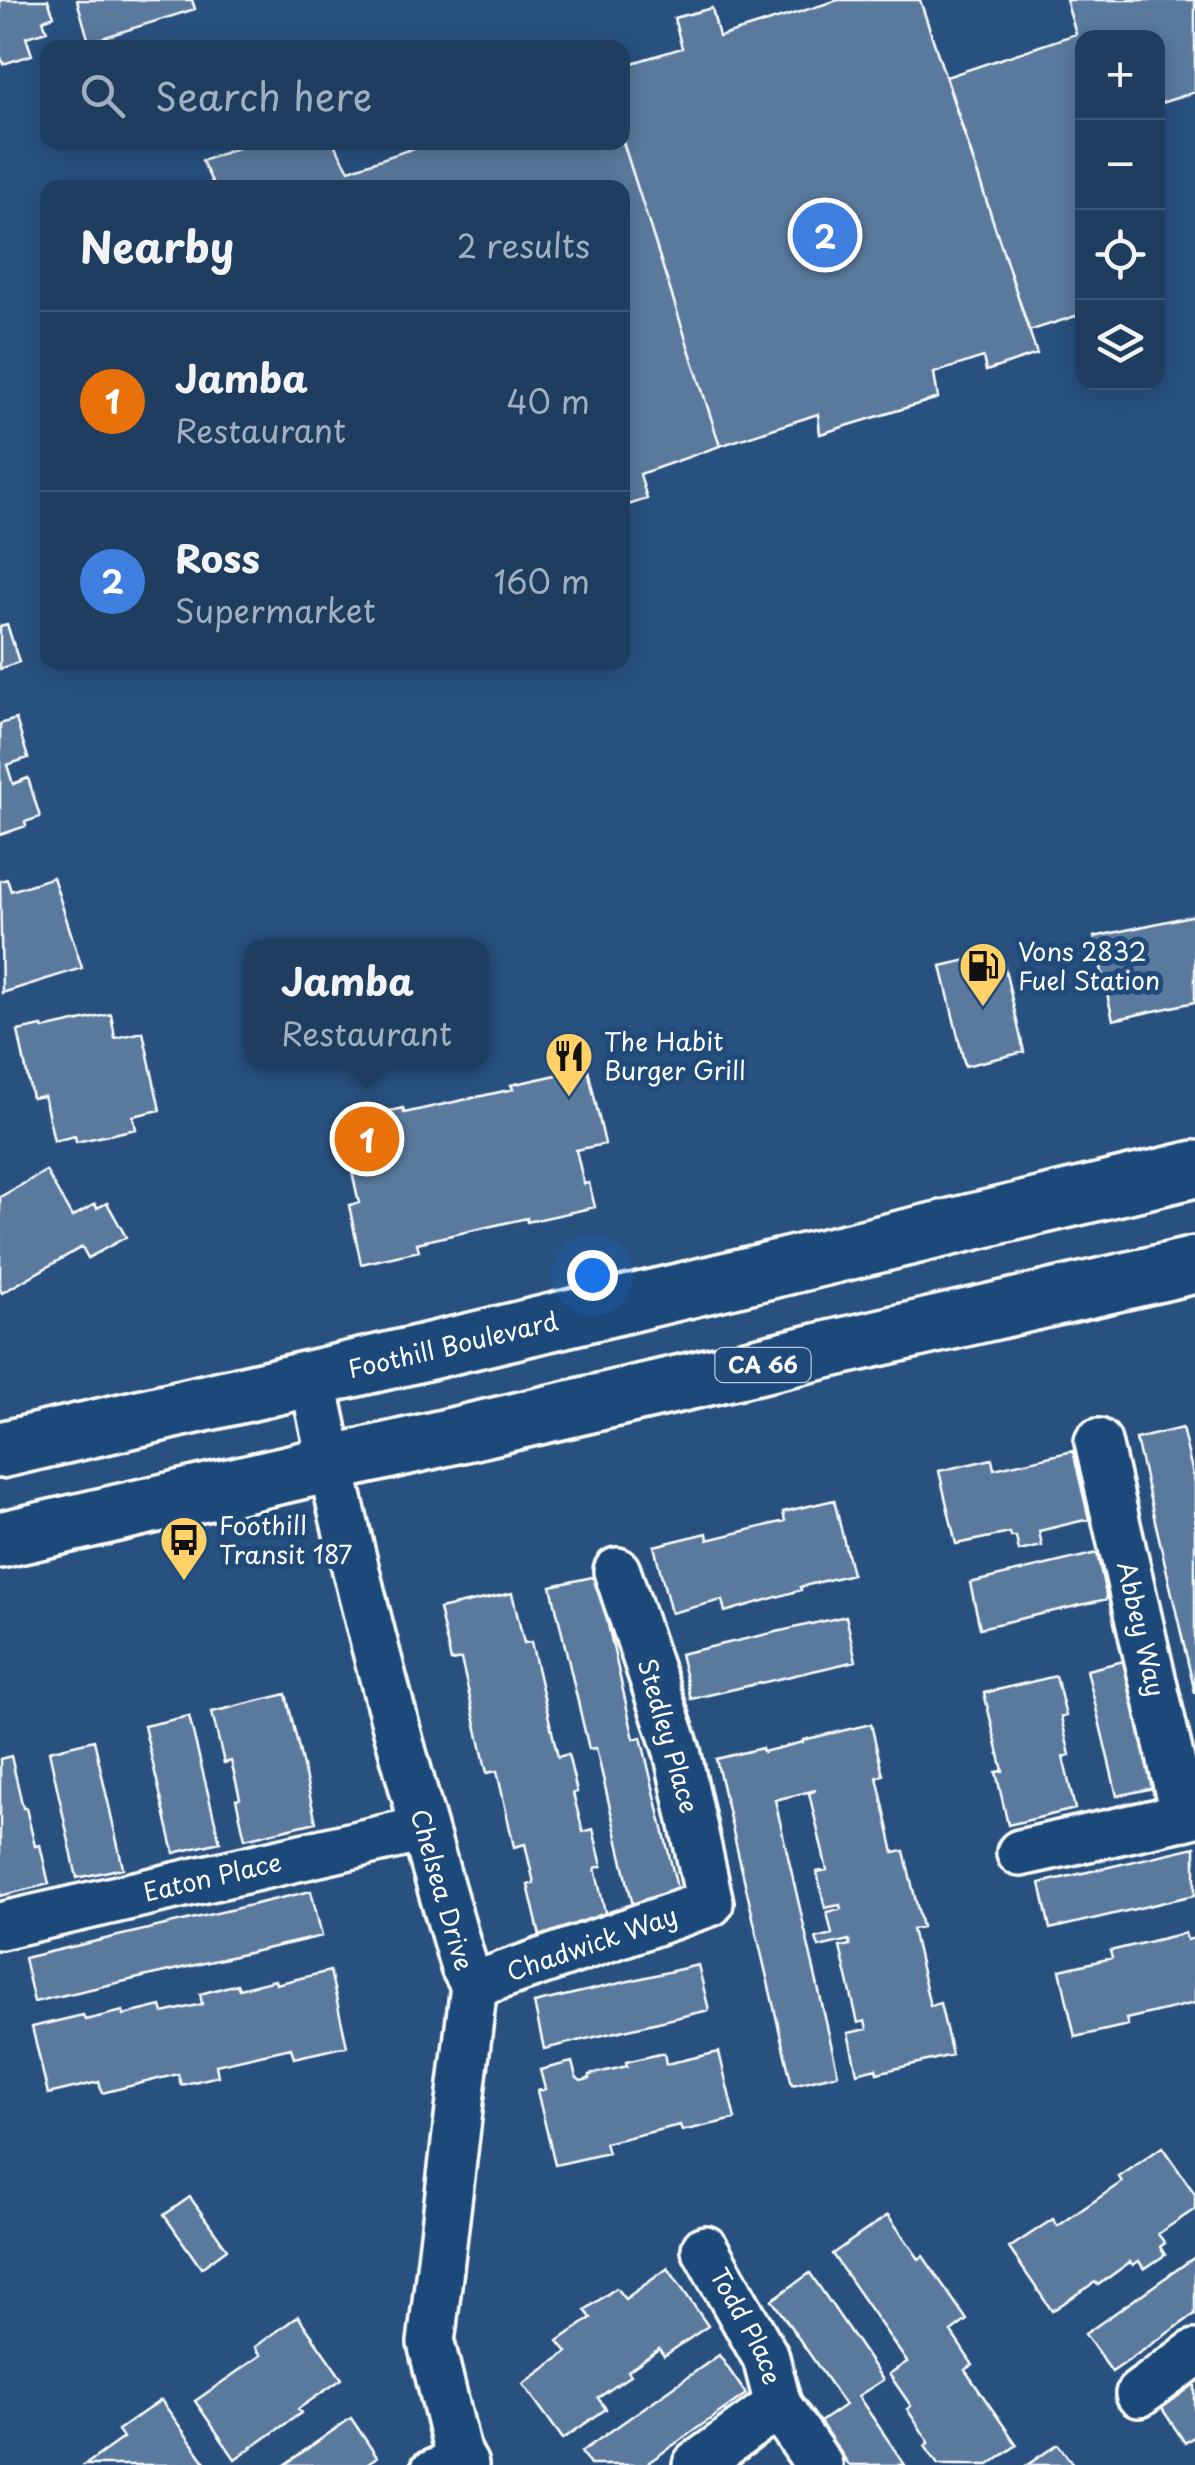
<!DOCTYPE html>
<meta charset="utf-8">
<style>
body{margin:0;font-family:"Playpen Sans",sans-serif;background:#264465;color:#f1f3f6}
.controls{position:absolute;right:30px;top:30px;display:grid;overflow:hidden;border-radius:20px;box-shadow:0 5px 25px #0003}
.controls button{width:90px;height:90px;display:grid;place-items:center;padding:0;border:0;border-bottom:2px solid #3c5674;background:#1e3d5f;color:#f1f3f6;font:50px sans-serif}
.you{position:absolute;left:592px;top:1275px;width:35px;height:35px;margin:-25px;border:8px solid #fff;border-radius:50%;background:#1a73e8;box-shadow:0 0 0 15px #1a73e833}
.badge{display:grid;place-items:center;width:65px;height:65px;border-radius:50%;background:#e797bd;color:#fff;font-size:32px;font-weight:700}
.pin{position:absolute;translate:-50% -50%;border:5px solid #fff;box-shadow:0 2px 10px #0006}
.popup{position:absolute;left:244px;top:939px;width:245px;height:130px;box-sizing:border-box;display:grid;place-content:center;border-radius:20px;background:#1e3d5f;filter:drop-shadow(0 2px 8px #0005);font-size:32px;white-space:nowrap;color:#a1aebd}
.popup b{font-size:38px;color:#f1f3f6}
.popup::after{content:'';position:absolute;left:50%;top:100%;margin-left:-20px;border:20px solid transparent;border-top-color:#1e3d5f}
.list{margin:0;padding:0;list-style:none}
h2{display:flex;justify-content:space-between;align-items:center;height:130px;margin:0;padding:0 40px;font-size:42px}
h2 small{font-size:32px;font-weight:400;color:#a1aebd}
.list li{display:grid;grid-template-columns:65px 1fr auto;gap:30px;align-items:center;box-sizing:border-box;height:180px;padding:0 40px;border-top:2px solid #3c5674}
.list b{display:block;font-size:38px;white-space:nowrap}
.list p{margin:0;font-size:32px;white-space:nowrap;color:#a1aebd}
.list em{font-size:32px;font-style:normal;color:#a1aebd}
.icon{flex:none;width:55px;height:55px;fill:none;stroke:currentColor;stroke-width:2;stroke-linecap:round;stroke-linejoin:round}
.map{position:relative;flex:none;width:1195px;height:2465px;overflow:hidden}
.search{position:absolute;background:#1e3d5f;box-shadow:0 5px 25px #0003;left:40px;top:40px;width:590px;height:110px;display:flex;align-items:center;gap:25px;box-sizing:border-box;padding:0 35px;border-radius:20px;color:#a1aebd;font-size:38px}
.panel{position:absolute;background:#1e3d5f;box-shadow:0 5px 25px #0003;left:40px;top:180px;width:590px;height:490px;border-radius:20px}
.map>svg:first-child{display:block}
.building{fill:#5a7a9d;stroke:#fff;stroke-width:2.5}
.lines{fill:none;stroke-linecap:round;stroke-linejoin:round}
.lane-casing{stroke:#fff;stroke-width:30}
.street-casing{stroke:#fff;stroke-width:52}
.primary-casing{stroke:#fff;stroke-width:62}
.lane{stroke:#1f4a7a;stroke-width:22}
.street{stroke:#1f4a7a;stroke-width:45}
.primary{stroke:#1f4a7a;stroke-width:55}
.labels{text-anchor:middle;stroke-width:10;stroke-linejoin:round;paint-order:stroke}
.shield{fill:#1f4a7a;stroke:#bcc9d7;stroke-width:2.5}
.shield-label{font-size:22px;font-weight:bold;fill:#fff}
.poi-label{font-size:25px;fill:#fff;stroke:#1f4a7a;text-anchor:start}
.street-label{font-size:25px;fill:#fff;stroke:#1f4a7a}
</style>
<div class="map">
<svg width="1195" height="2465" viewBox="0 0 1195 2465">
<rect width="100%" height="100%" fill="#28517f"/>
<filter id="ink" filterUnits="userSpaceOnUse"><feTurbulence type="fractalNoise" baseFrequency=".01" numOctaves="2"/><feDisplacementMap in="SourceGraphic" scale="20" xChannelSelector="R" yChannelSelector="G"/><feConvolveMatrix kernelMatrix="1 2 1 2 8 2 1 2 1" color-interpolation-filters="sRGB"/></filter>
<g filter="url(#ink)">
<path class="building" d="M0,0H48L54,16L43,20L47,31L26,37L32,55L3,64L0,54Z
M77,0H192L195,9L89,42Z
M838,0H920L1037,354L986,371L983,357L934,373L938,398L820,434L818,414L720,446L622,139V66L682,48L674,18L712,8L719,37Z
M1066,0H1195V92L1158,104V38H1082V314L1029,331L946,77L1076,34Z
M622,139L720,446L640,474L647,499L622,507V188H215L202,161L253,142H333L349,170L432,142H622Z
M7,624L19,662L0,669V626Z
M16,719L28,758L7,765L13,784L28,778L40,817L25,822L26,826L0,835V724Z
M53,877L82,968L2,993L0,881L7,879L11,891Z
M1195,915V1002L1113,1020L1094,937Z
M998,953L999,957L1002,956L1024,1052L965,1066L941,966Z
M111,1014L115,1038L143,1032L160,1110L133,1116L136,1129L76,1142L75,1136L54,1141L44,1096L32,1098L18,1031L42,1026L43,1029Z
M587,1065L605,1144L576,1150L584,1184L589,1183L595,1207L527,1222V1218L417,1243L419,1251L361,1264L349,1205L359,1203L341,1122L403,1108L404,1113L513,1089L511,1085L584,1069L583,1066Z
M46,1171L72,1217L95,1204L97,1208L107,1203L126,1237L88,1258L82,1247L2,1293L0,1289V1197Z
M1182,1428L1195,1483V1693L1136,1439Z
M1073,1451L1089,1519L1039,1531L1042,1546L1019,1551L1016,1537H1011L1010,1533L956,1544L939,1471L992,1459L994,1469Z
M834,1500L852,1574L800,1587L801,1590L725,1612L722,1600L671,1613L654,1546L707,1533L708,1540L785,1521L783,1512Z
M1097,1553L1107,1599L980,1628L970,1583Z
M597,1576L634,1739L641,1737L680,1900L634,1910L596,1748L589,1749L551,1586Z
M512,1593L524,1643L531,1642L558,1757L568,1754L577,1792L573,1793L583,1832L593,1829L602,1866L595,1868L607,1921L540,1936L528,1885L534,1883L525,1844L514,1847L497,1771L487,1773L461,1659L451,1661L439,1609Z
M846,1616L856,1661L691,1699L680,1654Z
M1132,1659L1162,1786L1117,1796L1087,1670Z
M1056,1676L1066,1716L1061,1717L1070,1755L1063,1757L1075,1809L1008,1825L996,1772L1003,1771L984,1693Z
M286,1694L316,1822L245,1839L236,1799L240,1798L231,1761L224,1763L212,1712Z
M189,1716L220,1842L174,1853L144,1726Z
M871,1724L883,1775L877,1777L894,1853L904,1851L922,1927L912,1929L930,2006L940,2003L952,2055L877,2073L876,2068L857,2073L848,2033L867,2029L865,2021L858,2023L840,1947L850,1945L849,1940L819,1947L816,1938L832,1934L827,1912L841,1909L840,1905L825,1908L817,1872L827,1870L809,1793L816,1790L775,1800L838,2074L792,2085L716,1759L762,1748L763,1752L803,1742V1740Z
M94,1740L123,1868L77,1878L49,1751Z
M11,1756L23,1808H26L35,1846L40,1845L49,1884L0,1896V1759Z
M1195,1847V1895L1050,1929L1040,1883Z
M311,1891L322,1936L34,2002L24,1958Z
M1185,1933L1187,1940L1195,1938V2003L1126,2019L1128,2025L1075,2037L1060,1970L1112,1958L1110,1951Z
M698,1965L709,2010L544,2049L534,2003Z
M330,1971L347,2046L294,2058L291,2048L216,2065L218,2076L181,2085L178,2074L102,2093L99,2082L48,2094L32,2027L83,2015L85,2020L123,2011L124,2015L161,2006L163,2013L202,2004L200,1994L237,1984L239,1989L275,1980L276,1984Z
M719,2052L735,2119L682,2131L680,2125L605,2143L608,2153L555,2165L537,2091L545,2089L540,2070L572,2062L576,2077L581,2081L589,2079V2075L627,2066L626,2062L664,2053L666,2064Z
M1162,2147L1195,2194V2209L1158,2234L1165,2243L1160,2247L1165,2255L1144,2269L1139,2261L1133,2265L1130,2262L1098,2285L1095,2282L1052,2311L1009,2248L1053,2219L1058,2226L1122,2182L1119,2177Z
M190,2197L227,2249L201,2268L164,2215Z
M888,2215L919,2259L923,2256L967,2320L951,2332L973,2365L965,2370L1017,2445L989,2465H938L925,2446L929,2442L907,2409L911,2406L889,2374L907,2362L832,2254Z
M1195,2257V2314L1112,2372L1085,2334Z
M668,2268L708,2326L664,2356L659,2349L628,2371L631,2375L598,2398L606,2409L563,2439L523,2384L567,2352L558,2341L591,2318L585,2310L616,2288L625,2299Z
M810,2273L883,2380L858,2396L905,2465H849L820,2422L845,2405L772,2300Z
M298,2316L342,2379L298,2409L301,2413L235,2459L195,2401L261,2355L255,2347Z
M719,2355L746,2394L645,2465H590L581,2452Z
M1195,2378V2436L1185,2443L1159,2404Z
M161,2400L205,2462L201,2465H85L123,2438L118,2430Z
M351,2418L377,2457L365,2465H284Z
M1058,2444L1073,2465H1027Z"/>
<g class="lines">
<g class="lane-casing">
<path id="lane" d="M424,2465L457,2450"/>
</g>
<g class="street-casing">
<g id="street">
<path id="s1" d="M313,1378C353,1577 407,1773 464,1967L474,1985L431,2343L457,2450L465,2465"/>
<path id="s2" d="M1098,1442L1184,1817"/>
<path d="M1020,1853L1195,1814"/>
<path id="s3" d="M0,1926L424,1829"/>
<path id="s4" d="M474,1985L710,1903L677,1751L617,1571"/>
<path id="s5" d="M705,2249L766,2358L778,2405L819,2465"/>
<path d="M1139,2394L1195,2353"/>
<path d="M696,2465L778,2405"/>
</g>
</g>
<g class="primary-casing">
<g id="primary">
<path id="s6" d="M0,1450L409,1356L1195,1169"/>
<path d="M0,1540L1195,1265"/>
</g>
</g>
<use href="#lane" class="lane"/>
<use href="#street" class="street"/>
<use href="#primary" class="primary"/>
</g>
</g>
<defs>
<g id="fuel-pin" transform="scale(2.5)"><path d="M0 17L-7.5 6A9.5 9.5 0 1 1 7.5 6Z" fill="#ffd166" stroke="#1f4a7a"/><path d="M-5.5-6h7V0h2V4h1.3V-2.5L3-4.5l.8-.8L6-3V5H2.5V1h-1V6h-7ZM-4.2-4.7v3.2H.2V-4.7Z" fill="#111"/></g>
<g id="restaurant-pin" transform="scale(2.5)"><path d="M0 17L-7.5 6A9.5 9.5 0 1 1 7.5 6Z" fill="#ffd166" stroke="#1f4a7a"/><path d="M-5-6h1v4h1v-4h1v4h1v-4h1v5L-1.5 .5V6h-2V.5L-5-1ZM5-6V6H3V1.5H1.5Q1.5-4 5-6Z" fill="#111"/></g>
<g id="bus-pin" transform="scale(2.5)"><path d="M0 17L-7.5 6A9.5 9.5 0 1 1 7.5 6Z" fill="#ffd166" stroke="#1f4a7a"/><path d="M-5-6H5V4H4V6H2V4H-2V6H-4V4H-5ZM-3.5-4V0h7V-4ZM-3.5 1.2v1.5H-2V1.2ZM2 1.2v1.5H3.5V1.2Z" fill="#111"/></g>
</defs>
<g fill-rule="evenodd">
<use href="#fuel-pin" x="983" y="966"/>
<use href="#restaurant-pin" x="569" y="1056"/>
<use href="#bus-pin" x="184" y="1540"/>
</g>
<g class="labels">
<rect class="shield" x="715.5" y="1348" width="95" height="34" rx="8"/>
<g class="shield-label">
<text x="763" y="1373">CA 66</text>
</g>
<g class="poi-label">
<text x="1018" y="961">Vons 2832<tspan x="1018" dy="29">Fuel Station</tspan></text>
<text x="604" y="1051">The Habit<tspan x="604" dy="29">Burger Grill</tspan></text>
<text x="219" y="1535">Foothill<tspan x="219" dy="29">Transit 187</tspan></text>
</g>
<g class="street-label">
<text dy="9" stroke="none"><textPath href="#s6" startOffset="465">Foothill Boulevard</textPath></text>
<text dy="9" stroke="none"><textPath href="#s2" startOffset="192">Abbey Way</textPath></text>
<text transform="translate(668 1736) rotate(74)" y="9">Stedley Place</text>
<text dy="9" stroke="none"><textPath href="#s3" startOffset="218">Eaton Place</textPath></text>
<text dy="9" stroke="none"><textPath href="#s1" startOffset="528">Chelsea Drive</textPath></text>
<text dy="9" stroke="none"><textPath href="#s4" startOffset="125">Chadwick Way</textPath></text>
<text dy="9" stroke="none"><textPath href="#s5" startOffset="88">Todd Place</textPath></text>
</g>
</g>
</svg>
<div class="controls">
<button>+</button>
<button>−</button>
<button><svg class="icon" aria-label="locate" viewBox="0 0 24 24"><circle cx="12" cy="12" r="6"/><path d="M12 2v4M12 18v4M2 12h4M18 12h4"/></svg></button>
<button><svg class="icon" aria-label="layers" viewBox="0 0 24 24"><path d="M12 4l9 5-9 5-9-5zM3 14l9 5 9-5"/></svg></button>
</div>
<div class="you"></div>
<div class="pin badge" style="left:367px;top:1139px;background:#e8710a">1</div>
<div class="popup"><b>Jamba</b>Restaurant</div>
<div class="pin badge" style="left:825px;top:235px;background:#3f7fe0">2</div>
<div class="search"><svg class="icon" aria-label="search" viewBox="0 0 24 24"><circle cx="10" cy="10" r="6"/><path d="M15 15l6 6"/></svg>Search here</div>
<section class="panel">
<h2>Nearby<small>2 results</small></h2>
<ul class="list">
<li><span class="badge" style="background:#e8710a">1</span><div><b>Jamba</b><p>Restaurant</p></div><em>40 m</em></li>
<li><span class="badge" style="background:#3f7fe0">2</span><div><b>Ross</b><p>Supermarket</p></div><em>160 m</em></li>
</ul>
</section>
</div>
